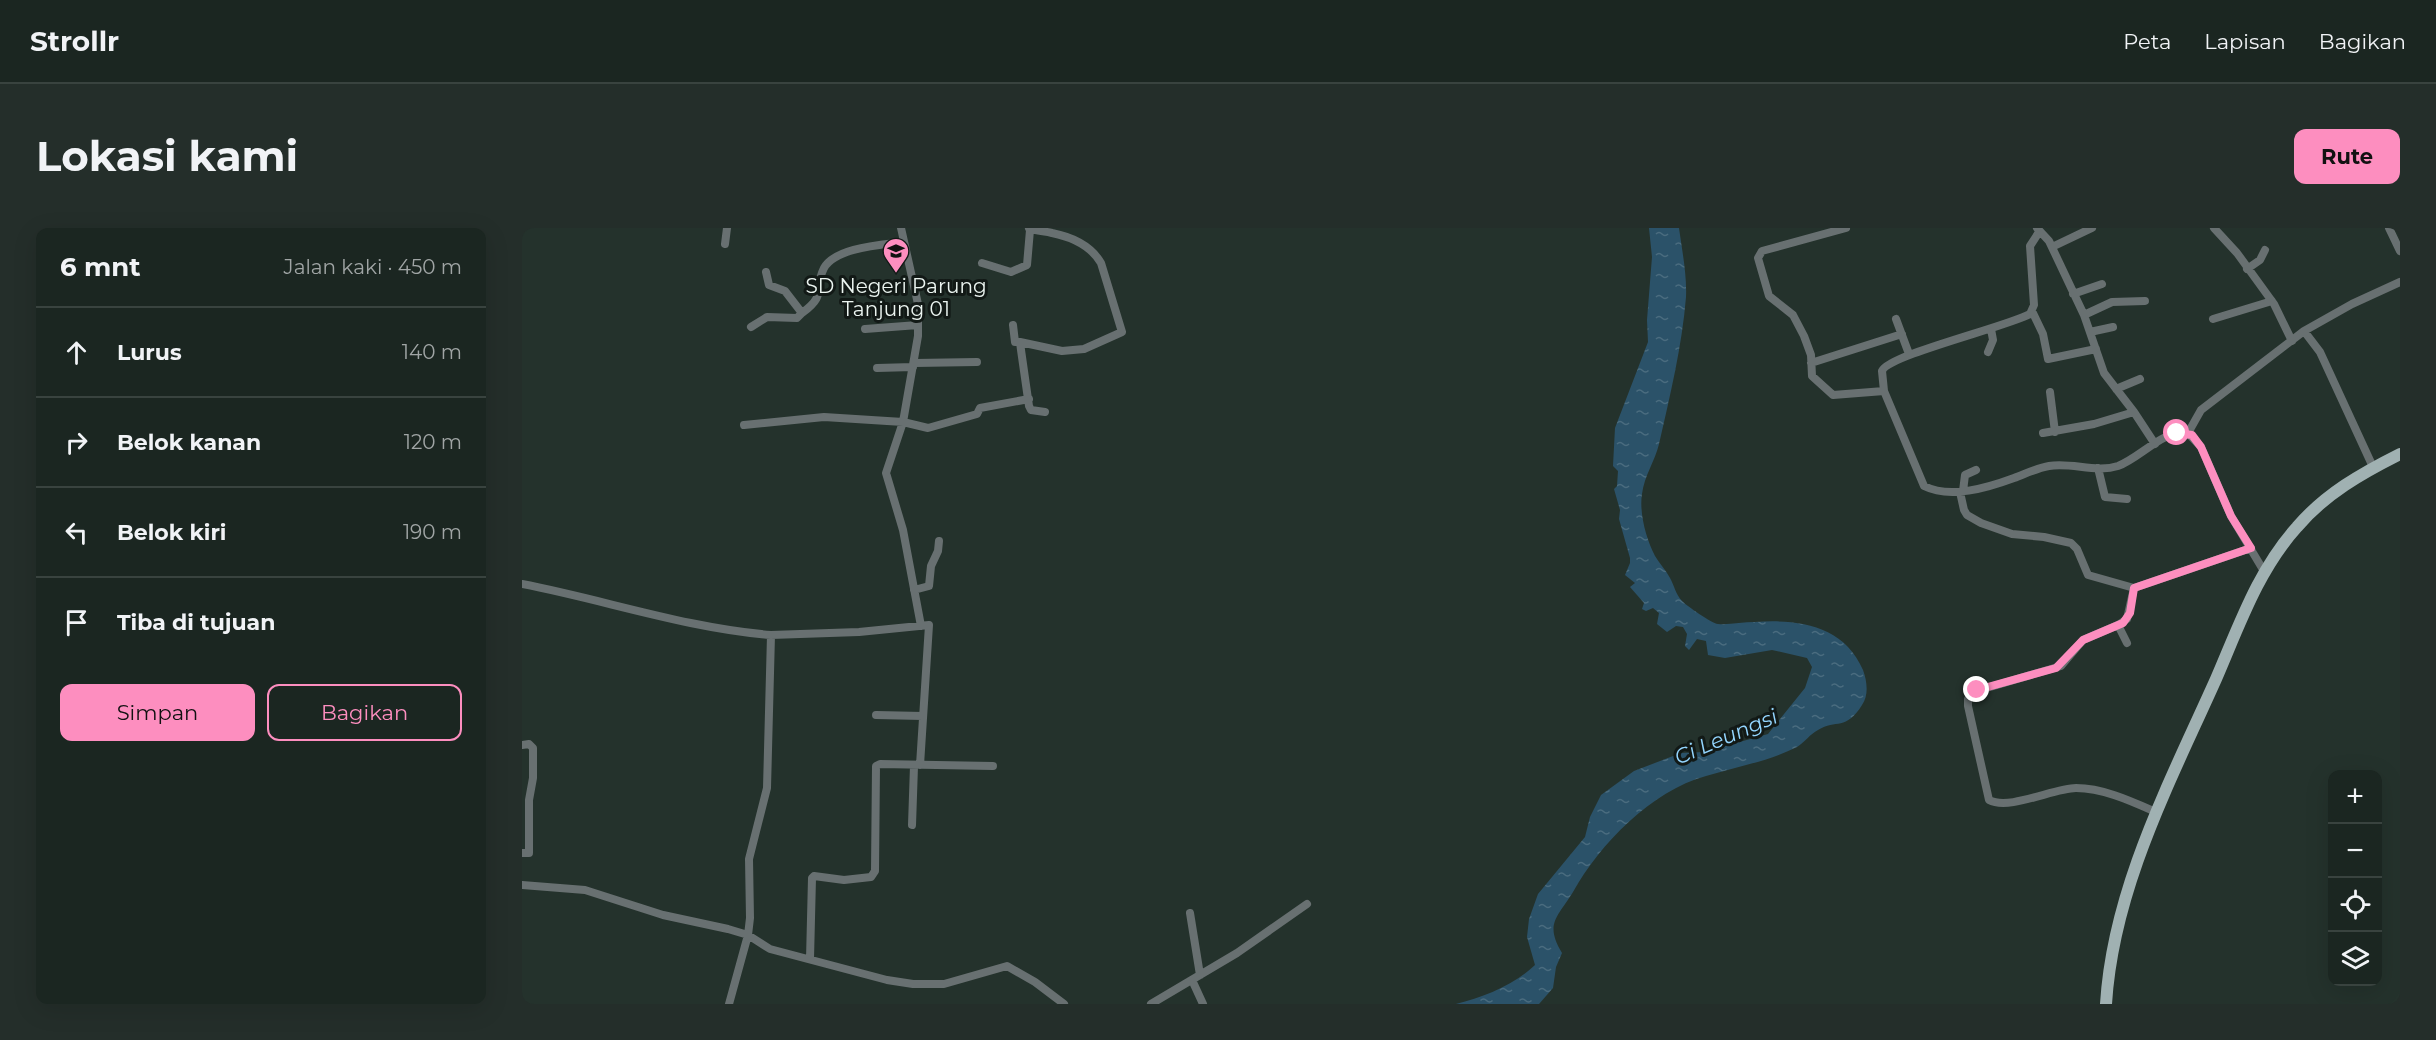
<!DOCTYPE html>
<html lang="id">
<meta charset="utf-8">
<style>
body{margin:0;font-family:Montserrat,sans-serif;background:#242e2a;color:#f1f3f6}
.controls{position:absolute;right:18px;bottom:18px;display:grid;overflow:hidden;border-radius:12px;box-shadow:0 6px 24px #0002}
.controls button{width:54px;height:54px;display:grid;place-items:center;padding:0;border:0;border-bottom:2px solid #39433f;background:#1b2621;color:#f1f3f6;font:30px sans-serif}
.stop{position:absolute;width:18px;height:18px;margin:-14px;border:4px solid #fd8ebf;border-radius:50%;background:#fff}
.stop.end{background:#fd8ebf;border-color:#fff;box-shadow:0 2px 6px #0008}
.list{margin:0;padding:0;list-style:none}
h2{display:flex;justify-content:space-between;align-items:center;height:78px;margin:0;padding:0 24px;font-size:26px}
h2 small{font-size:20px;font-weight:400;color:#a0a5a5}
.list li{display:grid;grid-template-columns:39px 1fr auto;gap:18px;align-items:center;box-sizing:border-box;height:90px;padding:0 24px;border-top:2px solid #39433f}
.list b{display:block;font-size:22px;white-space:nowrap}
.list em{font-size:20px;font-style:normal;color:#a0a5a5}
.actions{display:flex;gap:12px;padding:18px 24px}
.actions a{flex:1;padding:14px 0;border:2px solid #fd8ebf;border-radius:12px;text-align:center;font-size:21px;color:#fd8ebf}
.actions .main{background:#fd8ebf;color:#111}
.icon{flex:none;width:33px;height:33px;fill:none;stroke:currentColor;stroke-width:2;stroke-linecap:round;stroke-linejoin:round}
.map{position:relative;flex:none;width:1878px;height:776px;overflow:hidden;border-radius:12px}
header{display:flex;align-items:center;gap:36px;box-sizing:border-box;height:84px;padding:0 30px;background:#1b2621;border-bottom:2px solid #39433f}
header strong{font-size:28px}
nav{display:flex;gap:33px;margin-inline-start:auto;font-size:21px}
.intro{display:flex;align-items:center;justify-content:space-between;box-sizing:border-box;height:144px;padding:0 36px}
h1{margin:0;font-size:42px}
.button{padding:15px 27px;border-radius:12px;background:#fd8ebf;color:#111;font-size:21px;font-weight:700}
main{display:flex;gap:36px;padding:0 36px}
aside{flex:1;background:#1b2621;border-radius:12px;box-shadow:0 6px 24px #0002}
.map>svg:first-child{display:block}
.water{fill:url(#water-ripples)}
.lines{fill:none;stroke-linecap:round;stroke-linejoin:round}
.minor{stroke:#687071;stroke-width:8}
.primary{stroke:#a0b1b2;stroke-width:12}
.route{stroke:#fd8ebf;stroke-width:8}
.labels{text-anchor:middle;stroke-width:6;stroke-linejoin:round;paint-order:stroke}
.poi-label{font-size:20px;fill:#ebf4f0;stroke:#121916}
.water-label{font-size:21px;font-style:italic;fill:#93d5fe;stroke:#121916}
</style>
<header>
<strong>Strollr</strong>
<nav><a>Peta</a><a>Lapisan</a><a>Bagikan</a></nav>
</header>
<div class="intro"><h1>Lokasi kami</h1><a class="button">Rute</a></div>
<main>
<aside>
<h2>6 mnt<small>Jalan kaki · 450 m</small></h2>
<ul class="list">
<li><svg class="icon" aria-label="ahead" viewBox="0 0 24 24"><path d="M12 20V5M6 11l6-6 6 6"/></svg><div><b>Lurus</b></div><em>140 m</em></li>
<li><svg class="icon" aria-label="right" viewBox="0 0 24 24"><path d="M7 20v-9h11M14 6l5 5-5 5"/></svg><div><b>Belok kanan</b></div><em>120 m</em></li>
<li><svg class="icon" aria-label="left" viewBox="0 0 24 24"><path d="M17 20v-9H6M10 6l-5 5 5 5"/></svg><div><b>Belok kiri</b></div><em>190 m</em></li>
<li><svg class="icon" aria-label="arrive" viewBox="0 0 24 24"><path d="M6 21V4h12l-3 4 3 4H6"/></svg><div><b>Tiba di tujuan</b></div></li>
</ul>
<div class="actions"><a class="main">Simpan</a><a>Bagikan</a></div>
</aside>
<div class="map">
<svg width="1878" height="776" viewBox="0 0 1878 776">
<defs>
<pattern id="water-ripples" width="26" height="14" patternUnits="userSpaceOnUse" patternTransform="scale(1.5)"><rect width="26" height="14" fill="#2b5269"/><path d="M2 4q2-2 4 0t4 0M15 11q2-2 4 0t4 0" fill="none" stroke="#4a6c7f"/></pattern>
</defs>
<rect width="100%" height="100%" fill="#24322c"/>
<path class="water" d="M1127,0H1157C1160,22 1165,47 1164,69C1160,118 1148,168 1137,216C1133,233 1122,248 1120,266C1117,284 1124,311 1133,328C1137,335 1144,342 1148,350C1152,357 1154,367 1160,373C1165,378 1189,395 1196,396C1207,397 1221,394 1233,394C1276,391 1322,397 1341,442C1345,453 1347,467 1340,477C1324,503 1314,491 1296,502C1288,506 1283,514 1275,519C1247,533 1214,539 1184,548C1129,563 1078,616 1051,664C1036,689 1022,695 1040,725L1034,739L1031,760L1017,776H934C962,769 992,757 1013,737L1005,709L1007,691L1016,666L1063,609L1068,589L1079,567L1112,543L1159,525L1182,524L1246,506L1283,460L1290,439L1285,430L1250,422L1203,430L1186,427L1184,413L1175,411L1167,422L1163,418L1165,406L1161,399L1154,398L1145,404L1135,396L1137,385L1131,380L1124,383L1120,381L1122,375L1108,359L1113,355L1103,347L1108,335V330L1097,291L1098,282L1092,261L1095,258L1096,243L1091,238L1093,200L1126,114L1125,92L1130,29Z"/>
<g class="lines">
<path class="minor" d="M379,0L396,76V108L381,194L364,245L381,302L399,398
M1324,0L1240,23L1236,30L1247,68L1271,87L1282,108L1289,127L1290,148L1311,167L1362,163L1402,258C1428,271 1465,260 1492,250C1503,246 1515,240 1527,238C1549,234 1574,245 1596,238C1618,230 1643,200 1666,205L1679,219L1709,288L1743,345
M1515,0L1527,13L1562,87L1582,145L1612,184L1633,216
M1692,0L1715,25L1752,76L1770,113
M1867,0L1878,23
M203,16L205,0
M1530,19L1570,0
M460,35L489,44L505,37L508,2
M1725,41L1738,32L1743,22
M1551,66L1580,56
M1510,83L1521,106L1526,131L1574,121
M280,85C306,66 291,62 302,40C314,19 360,17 382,14
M1562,87L1590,74L1623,73
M1374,91L1387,126
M1691,91L1750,73
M491,97L493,114H498L499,122L507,178L509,182L523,184
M229,99L245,89L275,90L280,85L263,63L247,57L244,44
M343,101L396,97
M1782,103L1798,124L1851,239
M1568,104L1591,99
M498,114L540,123L562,121L600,104L579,35C569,18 550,9 530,5C522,3 514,3 507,0
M1466,124L1471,112L1469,101
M393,135L455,134
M1289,135L1380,106
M355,140L391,139
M1594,161L1618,151
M1362,163L1360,143C1366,127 1484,99 1508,86L1512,77L1508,18L1517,4
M1528,164L1533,204
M222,197L302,189L381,194L406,200L455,186L458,180L507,171
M1521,205L1572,196L1612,184
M1666,205L1679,182L1782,103L1830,76L1878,54
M1576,240L1583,269L1605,271
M1441,263L1443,247L1454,242
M1438,264L1442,282L1445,287L1459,295L1490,306L1522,309L1549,315L1555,321L1566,347L1612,360L1729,320
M0,356C83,372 164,400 249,407L245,560L227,631L228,690L226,707L207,776
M1612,360L1605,391L1596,397L1561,412L1539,438L1451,464L1446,471V478L1467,572C1487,583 1532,560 1554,560C1581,560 1609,573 1634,584
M392,362L407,358L409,338L416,323L417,313
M1596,397L1605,415
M249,407L337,404L407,397L398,537
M354,487L401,488
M0,517L7,516L11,520V550L7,572V625H0
M390,597L392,538
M0,657L63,662L141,687L206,701L226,707L248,721L365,752L391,756H422L485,738L513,754L542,776
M668,685L678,747
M288,731L290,650L292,648L322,652L349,649L353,643L354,538L358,536L471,538
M670,752L681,776
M629,776L715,725L785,676"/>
<path class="primary" d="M1584,776C1591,661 1648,554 1694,451C1717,398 1736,342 1775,299C1803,266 1840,245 1878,226"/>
</g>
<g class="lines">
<path class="route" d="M1455,462L1534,440L1561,412L1601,395L1608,385L1612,360L1729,320L1709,288L1679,219L1670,207L1655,205"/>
</g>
<defs>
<g id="school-pin" transform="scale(1.35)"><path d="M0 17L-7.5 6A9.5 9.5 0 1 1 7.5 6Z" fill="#fd8ebf" stroke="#121916"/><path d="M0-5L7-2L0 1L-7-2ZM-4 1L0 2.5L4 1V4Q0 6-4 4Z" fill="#111"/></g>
</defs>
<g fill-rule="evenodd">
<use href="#school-pin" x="374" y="23"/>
</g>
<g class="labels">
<g class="poi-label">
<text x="374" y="65">SD Negeri Parung<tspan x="374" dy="23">Tanjung 01</tspan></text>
</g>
<g class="water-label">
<text transform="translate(1204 509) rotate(-23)" y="7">Ci Leungsi</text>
</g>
</g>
</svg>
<div class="controls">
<button>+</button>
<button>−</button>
<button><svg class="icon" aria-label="locate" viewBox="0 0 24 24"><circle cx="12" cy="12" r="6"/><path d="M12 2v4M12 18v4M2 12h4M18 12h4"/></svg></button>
<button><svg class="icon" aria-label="layers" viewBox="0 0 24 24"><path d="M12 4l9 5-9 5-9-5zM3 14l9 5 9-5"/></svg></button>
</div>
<div class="stop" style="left:1655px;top:205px"></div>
<div class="stop end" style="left:1455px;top:462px"></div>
</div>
</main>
